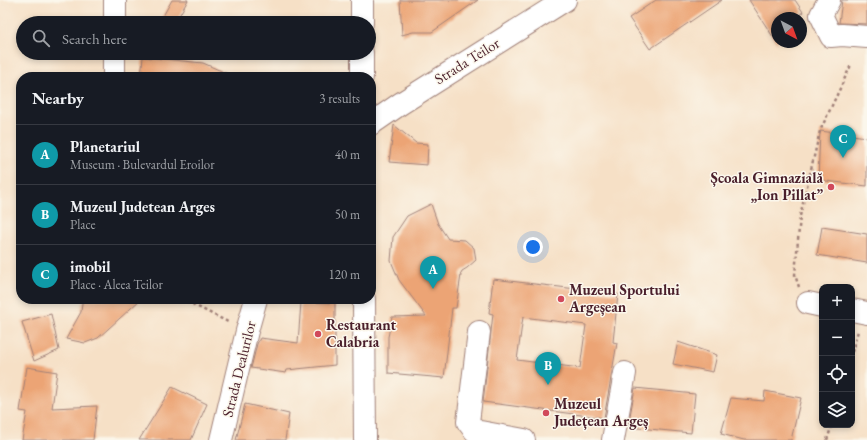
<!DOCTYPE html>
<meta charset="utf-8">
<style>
body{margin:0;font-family:"EB Garamond",serif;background:#242831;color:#f1f3f6}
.controls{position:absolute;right:12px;bottom:12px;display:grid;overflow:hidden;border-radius:8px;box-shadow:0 2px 6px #0003}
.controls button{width:36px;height:36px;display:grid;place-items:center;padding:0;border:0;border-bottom:1px solid #363941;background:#171b24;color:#f1f3f6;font:20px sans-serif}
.compass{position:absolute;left:771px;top:12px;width:36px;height:36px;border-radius:50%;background:#171b24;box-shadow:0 2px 6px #0003;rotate:139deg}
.you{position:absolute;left:533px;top:247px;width:14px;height:14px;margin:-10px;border:3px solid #fff;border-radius:50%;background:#1a73e8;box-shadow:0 0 0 6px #1a73e833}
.badge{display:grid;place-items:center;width:26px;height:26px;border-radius:50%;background:#db2777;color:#fff;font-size:13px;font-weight:700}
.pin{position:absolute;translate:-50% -33px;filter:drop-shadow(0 1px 2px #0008)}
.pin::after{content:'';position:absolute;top:21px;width:14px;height:12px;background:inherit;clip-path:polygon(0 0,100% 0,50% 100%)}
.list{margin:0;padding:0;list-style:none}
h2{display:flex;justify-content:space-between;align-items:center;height:52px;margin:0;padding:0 16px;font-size:17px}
h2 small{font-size:13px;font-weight:400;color:#9ea1a6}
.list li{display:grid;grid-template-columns:26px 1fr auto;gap:12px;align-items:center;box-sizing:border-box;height:60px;padding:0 16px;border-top:1px solid #363941}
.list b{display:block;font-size:15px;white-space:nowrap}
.list p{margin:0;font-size:13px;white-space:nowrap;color:#9ea1a6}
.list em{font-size:13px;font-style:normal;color:#9ea1a6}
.icon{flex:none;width:22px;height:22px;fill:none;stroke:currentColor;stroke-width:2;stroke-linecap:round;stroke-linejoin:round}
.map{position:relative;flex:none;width:867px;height:440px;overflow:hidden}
.search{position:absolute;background:#171b24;box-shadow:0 2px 6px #0003;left:16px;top:16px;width:360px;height:44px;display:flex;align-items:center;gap:10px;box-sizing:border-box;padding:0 14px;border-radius:22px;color:#9ea1a6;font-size:15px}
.panel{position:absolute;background:#171b24;box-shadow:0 2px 6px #0003;left:16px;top:72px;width:360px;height:232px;border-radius:16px}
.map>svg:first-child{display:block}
.building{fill:#eca474;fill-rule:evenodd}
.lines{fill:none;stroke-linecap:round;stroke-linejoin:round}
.minor-casing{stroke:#a08078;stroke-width:24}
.path{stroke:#a08078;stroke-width:2.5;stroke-dasharray:3 3;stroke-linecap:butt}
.minor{stroke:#fff;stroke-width:22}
.poi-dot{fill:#d1495b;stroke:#fbf7ec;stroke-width:1.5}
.labels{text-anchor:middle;stroke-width:3;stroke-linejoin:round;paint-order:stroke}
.street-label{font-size:15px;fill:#4a1f2b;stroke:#fbf7ec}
.poi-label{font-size:15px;font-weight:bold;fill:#4a1f2b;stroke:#fbf7ec;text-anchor:start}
</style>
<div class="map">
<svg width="867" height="440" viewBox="0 0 867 440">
<rect width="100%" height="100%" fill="#fbf7ec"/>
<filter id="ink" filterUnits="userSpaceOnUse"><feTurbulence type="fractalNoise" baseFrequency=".025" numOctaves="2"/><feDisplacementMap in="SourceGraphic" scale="8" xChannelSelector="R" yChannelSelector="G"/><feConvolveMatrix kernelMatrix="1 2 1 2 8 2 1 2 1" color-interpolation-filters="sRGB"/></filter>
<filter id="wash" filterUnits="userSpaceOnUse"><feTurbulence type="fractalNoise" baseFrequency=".012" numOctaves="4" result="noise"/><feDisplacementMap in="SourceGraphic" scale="16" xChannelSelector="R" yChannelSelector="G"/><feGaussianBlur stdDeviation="0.9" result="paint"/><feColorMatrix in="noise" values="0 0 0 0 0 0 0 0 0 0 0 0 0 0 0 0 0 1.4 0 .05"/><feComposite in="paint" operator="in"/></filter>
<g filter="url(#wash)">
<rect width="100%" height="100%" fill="#f6e0c6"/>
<g id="blocks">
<path class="building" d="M172,0H188L175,23H159Z
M400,0H478L432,32H413L402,35Z
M656,0H722L650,49L629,18Z
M749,0H795L803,12L795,18H777V43Z
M842,0H867V24L839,23Z
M143,57L203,63L235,77H141Z
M394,125L416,143L428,144L427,165L389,162Z
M820,131L867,137V186L818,180Z
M431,204L438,224L448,239L465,240L474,248L476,260L467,268L462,271L460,275H461L456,308H452L444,378L388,373V337L392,317L426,316L399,280L391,261L393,237L407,216Z
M822,227L867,234V263L817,255Z
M493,279L618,294L613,342L617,343L604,418L483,402L493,314L489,313ZM523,317L586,325L580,368L517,360Z
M86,299H141L98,338L85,343L66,339L81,312L82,303Z
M301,302L335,303V365L287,370L286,373L251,368L257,344L260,338L298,343Z
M51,314L59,350L34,361L22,322Z
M678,342L717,355L713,372L673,364Z
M27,367L57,372L52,408L97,406L93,440H22L27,412L20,411Z
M172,387L207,404L191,440H139Z
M635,388L695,394L691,433L628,427Z
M765,391L801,398L791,440H744L721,434L731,398L764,401Z
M245,404L289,414L285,440H236Z"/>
</g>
</g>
<g filter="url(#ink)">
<use href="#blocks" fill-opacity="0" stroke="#a08078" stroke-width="1"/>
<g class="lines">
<g class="minor-casing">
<path id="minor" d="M362,0V23
M829,0L821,15L831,36L842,35L867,37
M115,23V0
M362,53V77
M114,77V53
M371,124L400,104L565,0
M364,299L365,440
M808,303L822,306
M852,310L867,313
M479,332L468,422L475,431L524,440
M221,440L247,331L256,299
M613,440L625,373"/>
</g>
<path class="path" d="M799,287L795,275L800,216L820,131L851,65
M182,299L228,322
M852,352L858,331
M827,440L832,425"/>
<use href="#minor" class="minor"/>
</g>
</g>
<g class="poi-dot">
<circle cx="831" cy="187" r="4"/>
<circle cx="561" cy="299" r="4"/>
<circle cx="318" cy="334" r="4"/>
<circle cx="546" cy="413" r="4"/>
</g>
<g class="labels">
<g class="street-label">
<text transform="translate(467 61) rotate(-32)" y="5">Strada Teilor</text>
<text transform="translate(239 369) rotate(-76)" y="5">Strada Dealurilor</text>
</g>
<g class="poi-label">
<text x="823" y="183" text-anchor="end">Școala Gimnazială<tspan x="823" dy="17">„Ion Pillat”</tspan></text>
<text x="569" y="295">Muzeul Sportului<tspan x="569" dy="17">Argeșean</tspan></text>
<text x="326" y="330">Restaurant<tspan x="326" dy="17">Calabria</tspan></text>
<text x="554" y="409">Muzeul<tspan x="554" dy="17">Județean Argeș</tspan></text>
</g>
</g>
</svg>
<div class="controls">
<button>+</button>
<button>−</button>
<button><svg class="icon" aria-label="locate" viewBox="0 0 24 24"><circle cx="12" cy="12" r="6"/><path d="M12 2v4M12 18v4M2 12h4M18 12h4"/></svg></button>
<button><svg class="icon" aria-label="layers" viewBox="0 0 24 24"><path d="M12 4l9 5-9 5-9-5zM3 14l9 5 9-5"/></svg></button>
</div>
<svg class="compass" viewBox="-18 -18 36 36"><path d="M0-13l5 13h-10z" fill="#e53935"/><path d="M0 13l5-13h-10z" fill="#9ea1a6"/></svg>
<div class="you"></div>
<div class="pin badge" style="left:433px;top:289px;background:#0f9aa8">A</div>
<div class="pin badge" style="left:548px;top:385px;background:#0f9aa8">B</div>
<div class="pin badge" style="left:843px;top:158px;background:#0f9aa8">C</div>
<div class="search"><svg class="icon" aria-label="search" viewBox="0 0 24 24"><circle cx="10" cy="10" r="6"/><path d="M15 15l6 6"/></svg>Search here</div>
<section class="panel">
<h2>Nearby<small>3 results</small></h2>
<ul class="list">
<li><span class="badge" style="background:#0f9aa8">A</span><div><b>Planetariul</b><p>Museum · Bulevardul Eroilor</p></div><em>40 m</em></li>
<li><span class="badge" style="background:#0f9aa8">B</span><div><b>Muzeul Judetean Arges</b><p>Place</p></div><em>50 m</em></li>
<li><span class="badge" style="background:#0f9aa8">C</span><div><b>imobil</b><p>Place · Aleea Teilor</p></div><em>120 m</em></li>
</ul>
</section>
</div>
